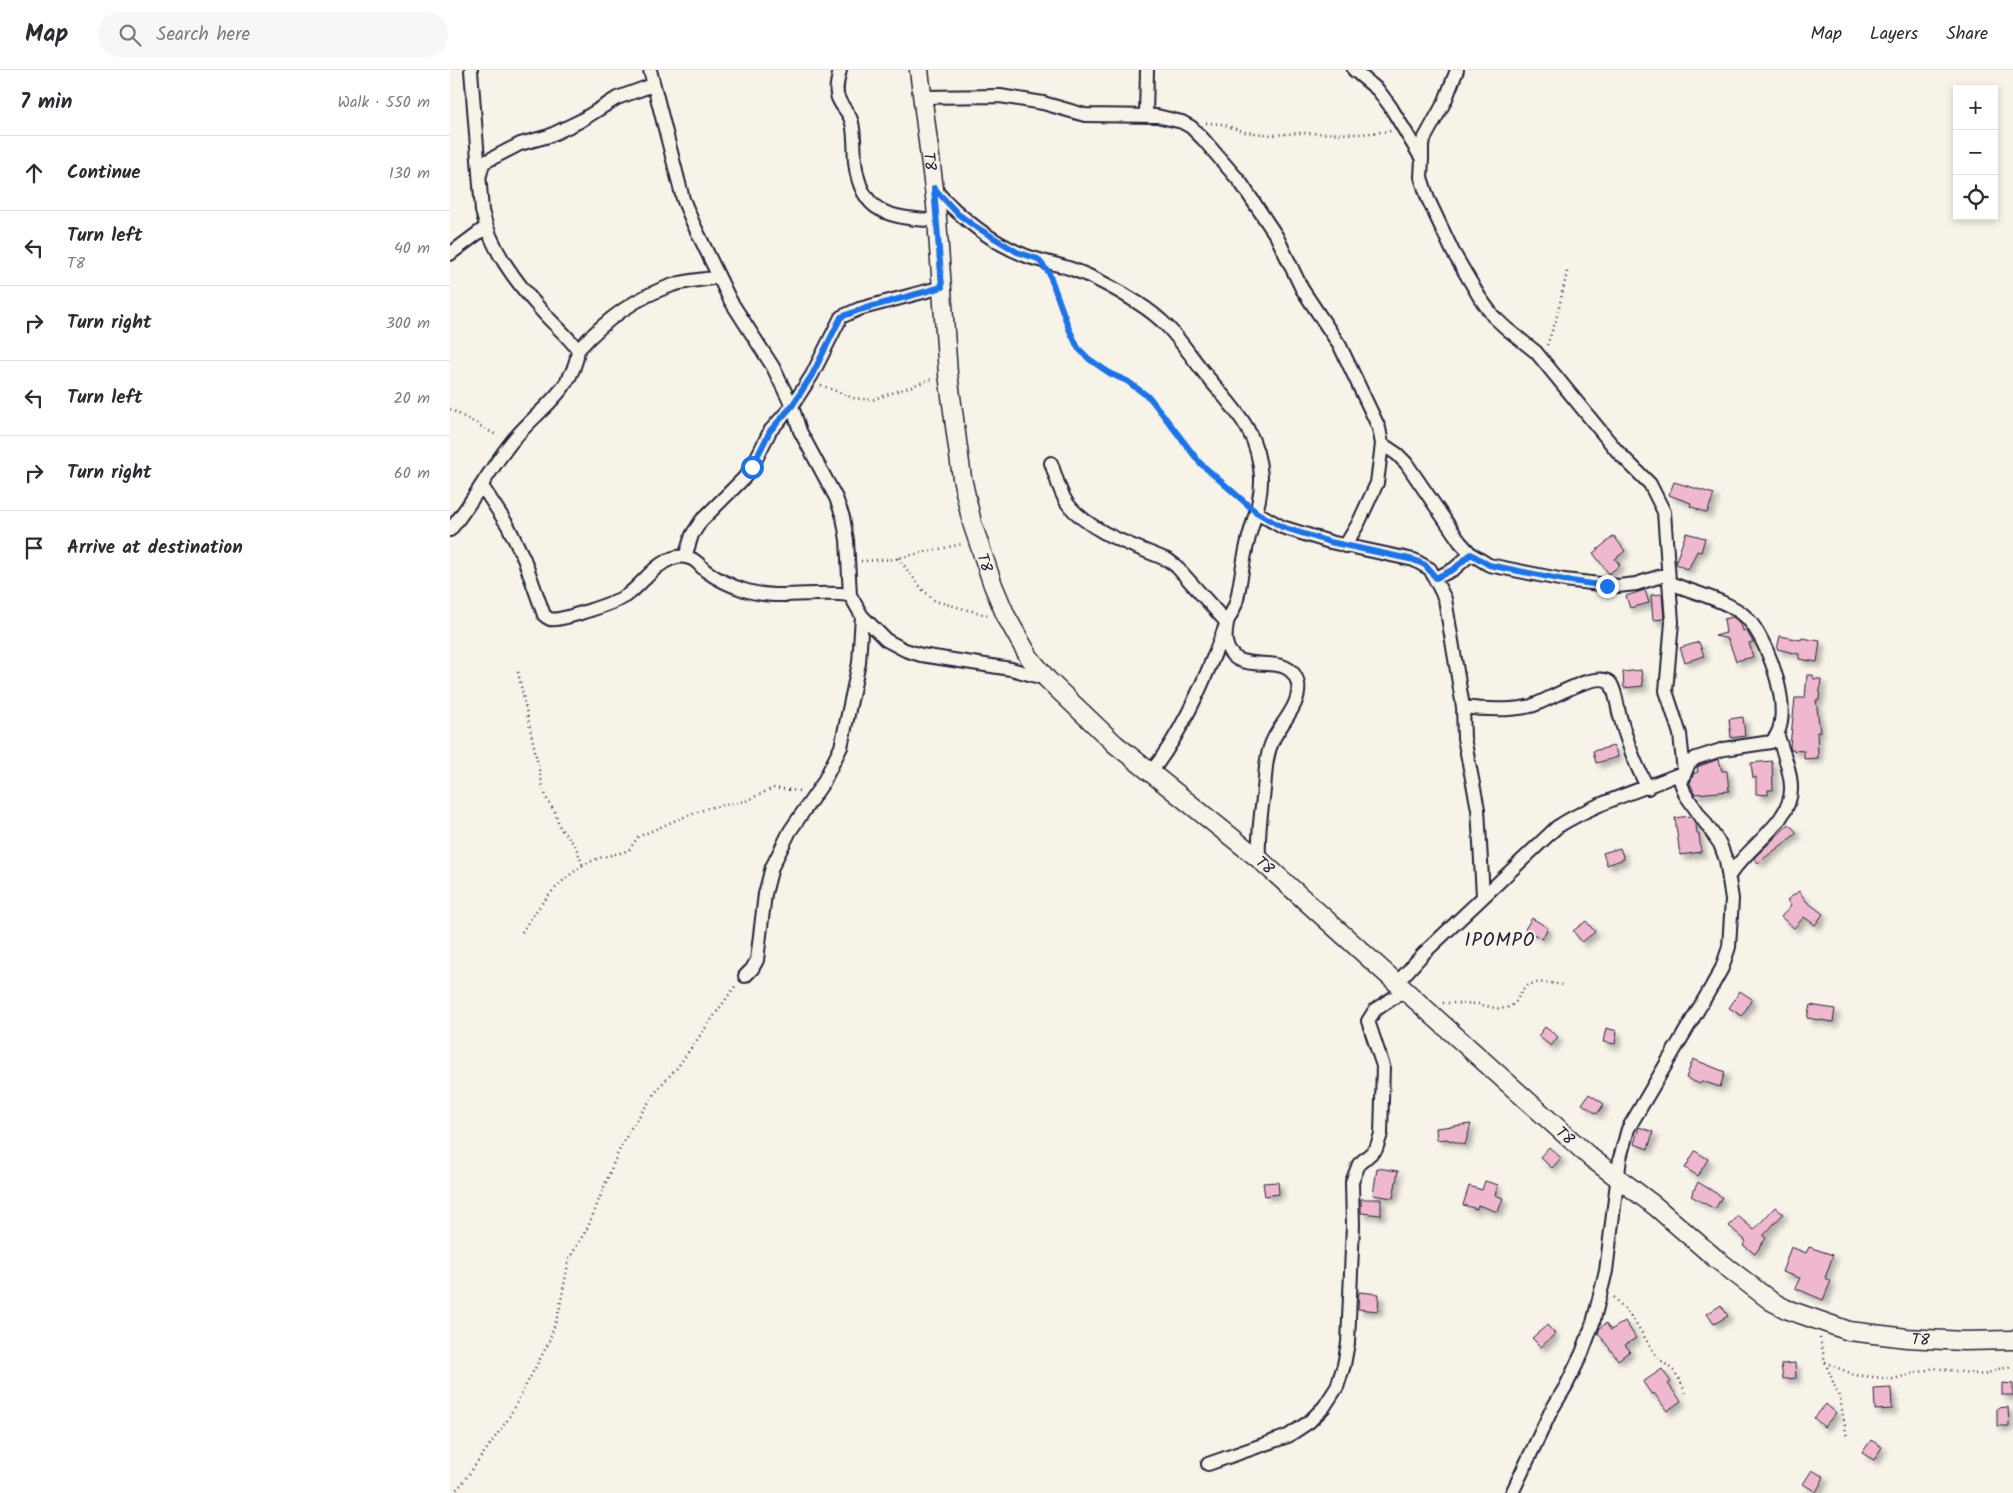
<!DOCTYPE html>
<meta charset="utf-8">
<style>
body{margin:0;font-family:Kalam,sans-serif;background:#f7f7f7;color:#2b2b33}
.controls{position:absolute;right:15px;top:15px;display:grid;overflow:hidden;border-radius:0px;box-shadow:0 2px 8px #0003}
.controls button{width:45px;height:45px;display:grid;place-items:center;padding:0;border:0;border-bottom:1px solid #e1e1e2;background:#fff;color:#2b2b33;font:25px sans-serif}
.stop{position:absolute;width:15px;height:15px;margin:-11px;border:4px solid #1a73e8;border-radius:50%;background:#fff}
.stop.end{background:#1a73e8;border-color:#fff;box-shadow:0 1px 5px #0008}
.list{margin:0;padding:0;list-style:none}
h2{display:flex;justify-content:space-between;align-items:center;height:65px;margin:0;padding:0 20px;font-size:21px}
h2 small{font-size:16px;font-weight:400;color:#7c7c81}
.list li{display:grid;grid-template-columns:32px 1fr auto;gap:15px;align-items:center;box-sizing:border-box;height:75px;padding:0 20px;border-top:1px solid #e1e1e2}
.list b{display:block;font-size:19px;white-space:nowrap}
.list p{margin:0;font-size:16px;white-space:nowrap;color:#7c7c81}
.list em{font-size:16px;font-style:normal;color:#7c7c81}
.icon{flex:none;width:28px;height:28px;fill:none;stroke:currentColor;stroke-width:2;stroke-linecap:round;stroke-linejoin:round}
.map{position:relative;flex:none;width:1563px;height:1423px;overflow:hidden}
header{display:flex;align-items:center;gap:30px;box-sizing:border-box;height:70px;padding:0 25px;background:#fff;border-bottom:1px solid #e1e1e2}
header strong{font-size:24px}
nav{display:flex;gap:28px;margin-inline-start:auto;font-size:18px}
.search{width:350px;height:45px;background:#f7f7f7;display:flex;align-items:center;gap:12px;box-sizing:border-box;padding:0 18px;border-radius:28px;color:#7c7c81;font-size:19px}
main{display:flex}
aside{flex:1;background:#fff}
.map>svg:first-child{display:block}
.building{fill:#f0b8ce;stroke:#22223b;filter:url(#shadow)}
.lines{fill:none;stroke-linecap:round;stroke-linejoin:round}
.street-casing{stroke:#22223b;stroke-width:16}
.secondary-casing{stroke:#22223b;stroke-width:21}
.path{stroke:#22223b;stroke-width:2.5;stroke-dasharray:1 4;stroke-linecap:butt}
.street{stroke:#f7f3e8;stroke-width:12}
.secondary{stroke:#f7f3e8;stroke-width:18}
.route{stroke:#1a73e8;stroke-width:6}
.labels{text-anchor:middle;stroke-width:4;stroke-linejoin:round;paint-order:stroke}
.street-label{font-size:16px;fill:#22223b;stroke:#f7f3e8}
.quarter-label{font-size:19px;letter-spacing:1px;fill:#22223b;stroke:#f7f3e8}
</style>
<header>
<strong>Map</strong>
<div class="search"><svg class="icon" aria-label="search" viewBox="0 0 24 24"><circle cx="10" cy="10" r="6"/><path d="M15 15l6 6"/></svg>Search here</div>
<nav><a>Map</a><a>Layers</a><a>Share</a></nav>
</header>
<main>
<aside>
<h2>7 min<small>Walk · 550 m</small></h2>
<ul class="list">
<li><svg class="icon" aria-label="ahead" viewBox="0 0 24 24"><path d="M12 20V5M6 11l6-6 6 6"/></svg><div><b>Continue</b></div><em>130 m</em></li>
<li><svg class="icon" aria-label="left" viewBox="0 0 24 24"><path d="M17 20v-9H6M10 6l-5 5 5 5"/></svg><div><b>Turn left</b><p>T8</p></div><em>40 m</em></li>
<li><svg class="icon" aria-label="right" viewBox="0 0 24 24"><path d="M7 20v-9h11M14 6l5 5-5 5"/></svg><div><b>Turn right</b></div><em>300 m</em></li>
<li><svg class="icon" aria-label="left" viewBox="0 0 24 24"><path d="M17 20v-9H6M10 6l-5 5 5 5"/></svg><div><b>Turn left</b></div><em>20 m</em></li>
<li><svg class="icon" aria-label="right" viewBox="0 0 24 24"><path d="M7 20v-9h11M14 6l5 5-5 5"/></svg><div><b>Turn right</b></div><em>60 m</em></li>
<li><svg class="icon" aria-label="arrive" viewBox="0 0 24 24"><path d="M6 21V4h12l-3 4 3 4H6"/></svg><div><b>Arrive at destination</b></div></li>
</ul>
</aside>
<div class="map">
<svg width="1563" height="1423" viewBox="0 0 1563 1423">
<defs>
<filter id="shadow"><feDropShadow dx="4.5" dy="4.5" stdDeviation="2.5" flood-color="#0004"/></filter>
</defs>
<rect width="100%" height="100%" fill="#f7f3e8"/>
<filter id="ink" filterUnits="userSpaceOnUse"><feTurbulence type="fractalNoise" baseFrequency=".02" numOctaves="2"/><feDisplacementMap in="SourceGraphic" scale="10" xChannelSelector="R" yChannelSelector="G"/><feConvolveMatrix kernelMatrix="1 2 1 2 8 2 1 2 1" color-interpolation-filters="sRGB"/></filter>
<g filter="url(#ink)">
<path class="building" d="M1224,412L1264,424L1257,443L1240,436L1241,433L1219,425Z
M1236,463L1255,468L1251,482L1247,481L1238,500L1226,494V491Z
M1164,466L1175,481L1165,489L1170,495L1159,504L1143,483Z
M1195,520L1199,533L1180,538L1176,526Z
M1212,524L1214,549L1203,550L1201,525Z
M1283,547L1291,554L1293,561L1296,560L1303,572L1299,573L1303,587L1286,591L1278,569L1265,566L1276,563L1274,549Z
M1330,566L1351,570L1352,568L1370,571L1367,592L1349,589V584L1327,579Z
M1249,572L1254,586L1235,592L1230,578Z
M1191,600L1193,616L1174,618L1173,602Z
M1357,605H1363L1364,609H1371L1369,630H1366L1370,662H1367L1368,688L1354,689V681L1341,680L1340,676L1345,628H1355Z
M1293,647L1295,666L1281,668L1279,649Z
M1164,676L1168,687L1146,693L1143,681Z
M1269,689L1272,701H1277L1279,721L1245,724L1240,713L1244,703L1248,702L1247,697Z
M1322,691L1323,720H1318V725L1306,724V707L1303,708L1301,693Z
M1240,746L1246,754L1247,764H1249L1251,782L1230,785L1225,748Z
M1339,754L1347,763L1308,793L1304,788Z
M1170,778L1174,789L1157,795L1153,783Z
M1349,821L1356,831L1373,844L1365,855L1354,847L1344,858L1331,847L1341,836L1337,830Z
M1082,848L1098,858L1092,869L1075,859Z
M1136,851L1145,862L1132,872L1123,861Z
M1290,921L1302,929L1292,946L1279,938Z
M1360,935L1385,939L1383,952L1357,948Z
M1095,957L1108,967L1101,976L1088,966Z
M1156,958L1167,961L1165,974L1153,972Z
M1243,989L1275,1002L1270,1017L1252,1011L1250,1014L1236,1008Z
M1139,1024L1154,1034L1147,1044L1132,1034Z
M1021,1054L1015,1075L996,1069L987,1070L986,1058Z
M1189,1057L1203,1062L1198,1079L1184,1074Z
M1099,1077L1111,1088L1102,1098L1090,1087Z
M1245,1081L1258,1089L1248,1106L1235,1098Z
M927,1098L948,1101L943,1128L923,1125Z
M1035,1111L1048,1115L1045,1125L1053,1128L1048,1142L1028,1135L1027,1139L1013,1135L1019,1116L1032,1120Z
M828,1112L829,1124L815,1126L813,1113Z
M1248,1112L1272,1127L1265,1139L1241,1126Z
M911,1129H931V1145L911,1143Z
M1325,1137L1333,1144L1313,1166L1316,1168L1305,1184L1293,1175L1296,1171L1279,1156L1288,1146L1304,1160Z
M1341,1177L1356,1183L1359,1177L1383,1185L1375,1208L1381,1211L1373,1230L1345,1218L1350,1208L1332,1202Z
M909,1222L929,1224L928,1241L908,1239Z
M1271,1235L1278,1246L1264,1254L1257,1244Z
M1175,1251L1186,1268L1175,1275L1180,1281L1168,1290L1148,1263L1150,1258L1156,1253L1161,1260Z
M1097,1255L1105,1264L1091,1277L1082,1268Z
M1345,1293L1346,1308L1333,1309L1331,1294Z
M1212,1299L1221,1312L1218,1314L1231,1331L1217,1341L1204,1323L1202,1325L1193,1312Z
M1552,1313L1563,1314V1325H1552Z
M1441,1318L1442,1339L1425,1340L1424,1319Z
M1376,1334L1386,1343L1374,1357L1364,1348Z
M1558,1337L1559,1356H1547V1338Z
M1421,1370L1432,1377L1424,1390L1412,1383Z
M1362,1400L1374,1407L1366,1422L1353,1414Z"/>
<g class="lines">
<g class="street-casing">
<path id="street" d="M200,0L233,129L243,153L280,230L323,297L342,336L350,361L386,428L393,447L397,470L400,525L412,546L436,570L455,580L471,585L561,599L597,609
M390,0C388,10 384,21 389,30C393,39 400,43 402,53C405,65 404,79 405,92C411,146 441,147 488,151
M904,0L928,20L940,36L972,89L971,107L978,129L1003,182L1030,228L1043,246L1057,259L1086,282L1167,381L1200,414L1214,442L1222,552L1216,621L1230,664L1234,702
M472,27L550,26L593,33L635,45L707,46L732,52L741,57L753,69L791,113L827,167L852,219L890,276L929,358L932,374L927,413L908,454L895,476
M696,46L697,0
M972,89V73L995,31L1007,0
M30,105L33,93L70,74L99,66L130,51L167,28L203,15
M484,119C509,146 539,171 574,185C591,192 610,194 627,201C648,209 669,221 688,233C721,254 730,272 752,300C781,337 808,357 811,407C812,429 803,450 798,471C793,490 791,510 787,529C785,539 778,548 775,557C757,606 733,662 701,702
M0,184L36,157
M128,280C154,251 186,227 223,215C238,210 254,210 269,207
M932,374L947,384L956,393L1010,472L1021,484L1039,495L1114,510L1168,516L1186,514L1218,504
M601,393C606,406 609,421 617,433C640,463 685,476 718,490L726,496L777,553C776,559 775,566 776,572C784,612 840,576 848,614C851,634 832,652 824,668C814,687 816,708 813,728C810,749 808,768 809,789
M32,416L58,456L74,489L94,545C95,546 98,548 100,549C110,552 166,532 176,526C193,514 203,495 223,488C229,486 236,486 242,489C247,491 251,497 256,501C267,509 282,516 294,520C328,531 365,520 400,525
M806,442L832,457L880,472L964,490L980,499L995,529L1013,637L1014,668L1028,739L1033,826
M0,460C22,433 38,402 60,374C83,343 124,322 128,280C117,265 103,254 91,240C65,211 41,179 32,141L21,0
M235,487L242,465L251,451L294,408L302,397L320,361L342,336L362,305L391,247L409,239L492,217
M986,508L1004,499L1021,484
M1013,637C1036,640 1058,641 1081,636C1096,632 1150,597 1161,614C1166,623 1167,634 1169,643C1176,669 1185,695 1198,718
M1279,806C1297,777 1342,752 1341,718C1341,701 1333,683 1328,666
M295,906L302,899L307,890L315,824L322,797L340,761L373,713L391,677L409,593L412,546
M947,913L973,884L1107,757C1146,732 1192,720 1234,702
M758,1394L838,1366L859,1352L874,1337L887,1317L894,1295L898,1273L903,1155L902,1112L909,1094L926,1079L931,1064L933,996L918,951L925,940L955,920
M1062,1423L1101,1341L1116,1316L1132,1283L1143,1253L1156,1201L1170,1088L1178,1059L1262,916L1272,898L1279,877L1282,829L1276,790L1270,774L1235,724L1231,713L1239,693L1246,688L1274,679L1321,672C1348,649 1318,570 1297,548C1280,531 1242,522 1220,513"/>
</g>
<g class="secondary-casing">
<g id="secondary">
<path id="s1" d="M469,0L486,135L498,304L512,408L522,453L543,515L556,546L579,587L597,609L665,674L809,789L1140,1087L1205,1136L1265,1188L1321,1231L1336,1239L1399,1261L1457,1268L1514,1271L1563,1270"/>
</g>
</g>
<path class="path" d="M756,53L772,54L795,62L823,65L850,63L911,64L941,61
M600,207L619,259L629,278L639,289L661,304L677,311L700,328L750,393L795,433
M1097,275L1106,250L1118,198
M371,315L403,328L422,330L482,309
M0,339L48,366
M448,488L473,520L485,531L540,546
M411,491L444,489L512,474
M68,602L93,718L98,732L105,742L110,758L125,775L133,796
M72,862C89,835 112,805 142,791C154,785 167,785 179,780L188,767L226,750L258,738L296,731L323,718L351,721
M993,933C1005,933 1016,933 1028,934C1036,935 1046,940 1055,938C1079,934 1057,904 1112,915
M1164,1227L1183,1249L1207,1287L1225,1302L1236,1323
M1370,1268L1375,1292L1390,1329L1397,1368
M1375,1292L1404,1305L1443,1309L1484,1298L1534,1305L1547,1299L1563,1297
M3,1423L12,1414L58,1349L99,1272L109,1241L119,1189L138,1157L166,1087L181,1058L210,1016L227,998L286,915"/>
<use href="#street" class="street"/>
<use href="#secondary" class="secondary"/>
</g>
</g>
<g class="lines" filter="url(#ink)">
<path class="route" d="M302,397L320,361L342,336L362,305L391,247L409,240L492,217L484,118L508,144L523,155L567,182L588,189L599,203L619,259L628,278L639,289L661,304L677,311L700,328L750,393L806,442L832,457L880,472L964,490L975,495L986,508L1004,499L1021,484L1039,495L1114,510L1157,516"/>
</g>
<g class="labels">
<g class="street-label">
<text dy="6" stroke="none"><textPath href="#s1" startOffset="92">T8</textPath></text>
<text dy="6" stroke="none"><textPath href="#s1" startOffset="498">T8</textPath></text>
<text dy="6" stroke="none"><textPath href="#s1" startOffset="918">T8</textPath></text>
<text dy="6" stroke="none"><textPath href="#s1" startOffset="1322">T8</textPath></text>
<text dy="6" stroke="none"><textPath href="#s1" startOffset="1742">T8</textPath></text>
</g>
<g class="quarter-label">
<text x="1050" y="876">IPOMPO</text>
</g>
</g>
</svg>
<div class="controls">
<button>+</button>
<button>−</button>
<button><svg class="icon" aria-label="locate" viewBox="0 0 24 24"><circle cx="12" cy="12" r="6"/><path d="M12 2v4M12 18v4M2 12h4M18 12h4"/></svg></button>
</div>
<div class="stop" style="left:302px;top:397px"></div>
<div class="stop end" style="left:1157px;top:516px"></div>
</div>
</main>
